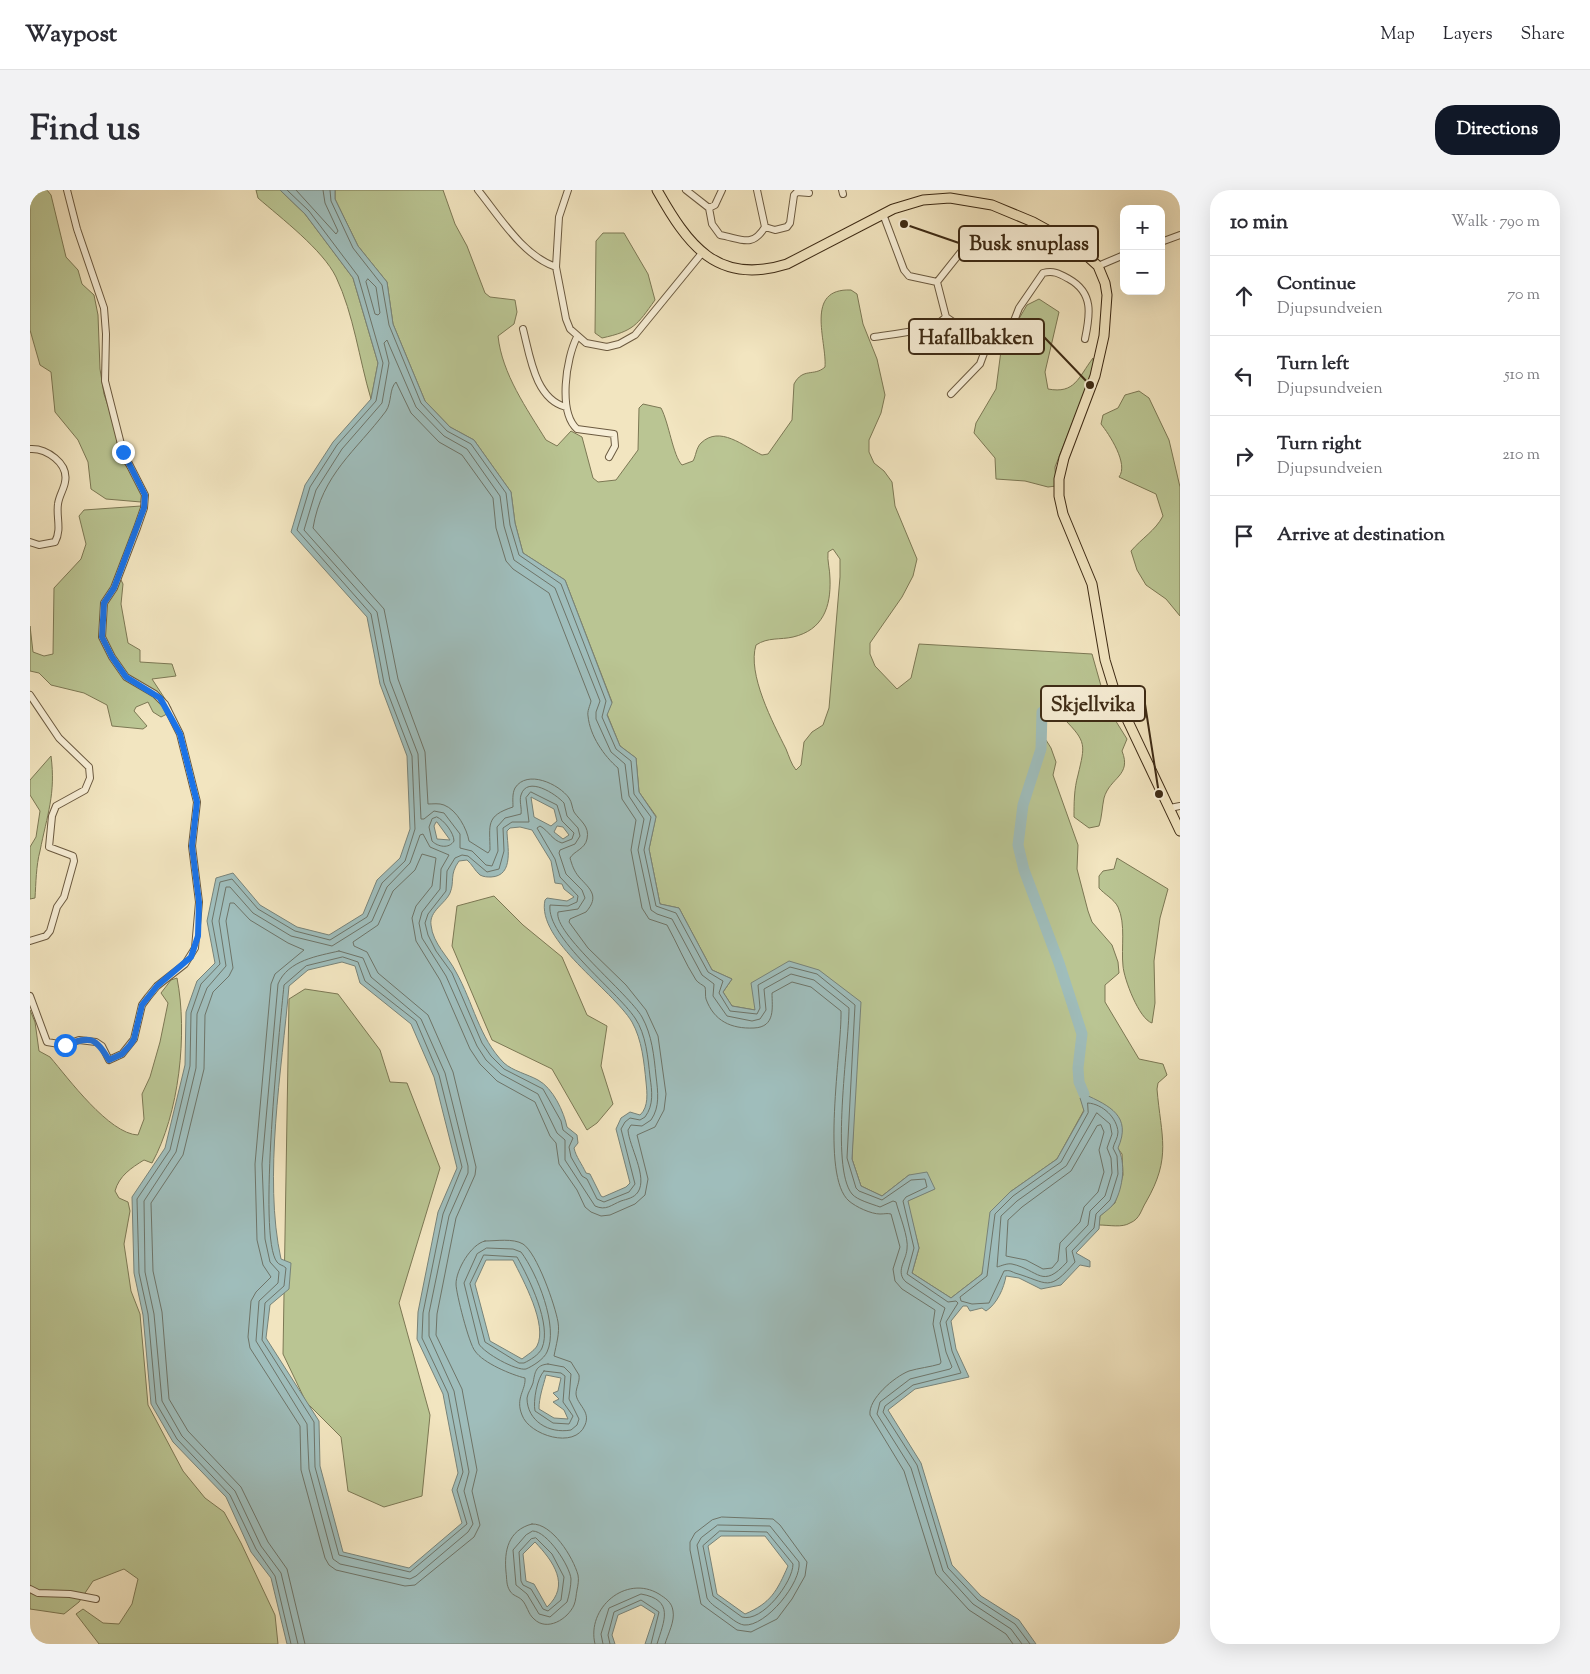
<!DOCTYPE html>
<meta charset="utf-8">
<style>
body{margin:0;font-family:"Sorts Mill Goudy",serif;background:#f2f2f3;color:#2b2b33}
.controls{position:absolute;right:15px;top:15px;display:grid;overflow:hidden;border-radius:10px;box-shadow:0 5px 20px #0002}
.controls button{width:45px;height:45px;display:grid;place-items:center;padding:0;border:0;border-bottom:1px solid #e1e1e2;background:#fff;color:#2b2b33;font:25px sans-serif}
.stop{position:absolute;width:15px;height:15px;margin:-11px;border:4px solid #1a73e8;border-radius:50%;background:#fff}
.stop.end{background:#1a73e8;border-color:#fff;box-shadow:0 1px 5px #0008}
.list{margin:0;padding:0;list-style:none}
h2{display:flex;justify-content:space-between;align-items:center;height:65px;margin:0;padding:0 20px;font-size:21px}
h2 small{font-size:16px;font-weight:400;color:#7c7c81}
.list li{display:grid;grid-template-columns:32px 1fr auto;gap:15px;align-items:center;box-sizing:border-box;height:80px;padding:0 20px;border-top:1px solid #e1e1e2}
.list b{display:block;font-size:19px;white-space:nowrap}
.list p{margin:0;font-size:16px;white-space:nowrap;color:#7c7c81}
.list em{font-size:16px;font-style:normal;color:#7c7c81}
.icon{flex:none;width:28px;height:28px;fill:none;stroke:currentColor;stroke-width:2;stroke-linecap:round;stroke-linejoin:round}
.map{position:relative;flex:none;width:1150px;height:1454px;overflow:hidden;border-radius:20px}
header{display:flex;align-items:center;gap:30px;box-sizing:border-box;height:70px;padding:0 25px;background:#fff;border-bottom:1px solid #e1e1e2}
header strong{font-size:24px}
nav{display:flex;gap:28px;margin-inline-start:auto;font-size:18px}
.intro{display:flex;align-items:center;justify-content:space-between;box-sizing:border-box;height:120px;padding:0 30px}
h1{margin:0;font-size:35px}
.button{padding:12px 22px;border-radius:20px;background:#111827;color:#fff;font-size:18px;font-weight:700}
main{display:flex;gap:30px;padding:0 30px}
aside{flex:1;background:#fff;border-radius:20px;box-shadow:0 5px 20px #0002}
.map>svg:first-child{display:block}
.green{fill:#bac593;stroke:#7c7854;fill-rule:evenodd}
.water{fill:#9fbdbb;stroke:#788379;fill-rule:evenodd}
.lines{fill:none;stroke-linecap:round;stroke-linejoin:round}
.shore{stroke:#6e7468;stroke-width:1}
.river{stroke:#9fbdbb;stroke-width:11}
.minor-casing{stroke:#6b5a40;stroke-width:8}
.major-casing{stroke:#3e2b15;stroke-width:11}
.minor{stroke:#f7eed6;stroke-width:6}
.major{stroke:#f2e5c0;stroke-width:9}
.route{stroke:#1a73e8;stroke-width:6}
.leader{fill:none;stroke:#3e2b15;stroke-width:2}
.callout-dot{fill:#3e2b15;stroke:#f7eed6;stroke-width:2}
.callout{fill:#f7eed6;stroke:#3e2b15;stroke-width:2}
.callout-label{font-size:20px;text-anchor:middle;font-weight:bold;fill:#3e2b15}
</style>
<header>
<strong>Waypost</strong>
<nav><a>Map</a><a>Layers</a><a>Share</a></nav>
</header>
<div class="intro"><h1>Find us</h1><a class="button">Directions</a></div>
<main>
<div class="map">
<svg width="1150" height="1454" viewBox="0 0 1150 1454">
<rect width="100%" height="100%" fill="#f2e5c0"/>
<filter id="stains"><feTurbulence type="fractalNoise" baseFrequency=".004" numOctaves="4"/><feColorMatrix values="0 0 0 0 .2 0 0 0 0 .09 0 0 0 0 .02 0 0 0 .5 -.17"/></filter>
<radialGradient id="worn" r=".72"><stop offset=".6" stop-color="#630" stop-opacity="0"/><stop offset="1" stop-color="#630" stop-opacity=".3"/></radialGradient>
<path class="green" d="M0,0H17L21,5L36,67L48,80L52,94L64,105L68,125L70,179L74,204L85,237L89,267L112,297L111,312L76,309L61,299L58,272L48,250L25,222L21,182L10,175L0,140Z
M226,0H250L275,24L323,88L348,173L341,209C329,169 324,125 306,87C293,60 251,28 228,8Z
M305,0H413L425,34L437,56L455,103L460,107L485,110L487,122L484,134L468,146C472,184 497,219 516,250L527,256L541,241L552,247L563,288L568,292L586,290L608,260L609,218L613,214L631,218C639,233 643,266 652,275L663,271C666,266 666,258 671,253C690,235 713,256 732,265L738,264L762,230L764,194C773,177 784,187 795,177C797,151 774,98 821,100L827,104L833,134L847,169L855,205L851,223L839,250V262L844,273L854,281L862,292L865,316L887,369L883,386L872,407L840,453V464L845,476L867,499L881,488L889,454L1062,464L1077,517L1097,549L1092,561C1102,586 1080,587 1074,608C1072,617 1072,627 1069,636L1059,638L1044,627C1044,613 1044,599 1048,585C1055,555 1057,552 1034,529C1029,524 1021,519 1013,519L1010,550H1016L1021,558L1026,572L1023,585L1048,655L1047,679L1058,721L1062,732L1082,755L1088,772L1089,783L1075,795V812L1109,869L1133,874L1137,885L1128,893L1127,899C1131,947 1142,967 1116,1012C1111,1020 1110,1029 1100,1033C1092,1038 1079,1035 1069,1035L1070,1026L1085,1013L1093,985L1092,964L1051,909L1054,920L1027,969L980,1002L957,1057L952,1084L921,1108L882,1083L889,1058L877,1011L904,999L879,985L852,1006L831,996L822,969L823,942L725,820L702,816L693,802L702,789L682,780L649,718L630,714L619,659L626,626L609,602L606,568L590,556L577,524L582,512L535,390L493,363L485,333L481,302L444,250L420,237L395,211L363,134L357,92L328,56L305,9ZM803,359L810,369V387L799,518L793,535L782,542L774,552L771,575L766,580C761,574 759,566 756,559C743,533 717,484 726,455C738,447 750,450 763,447C793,440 801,417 800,389C800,379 797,371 798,362Z
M573,43H594L618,84L625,110C607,135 604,141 572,148L565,143L566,51Z
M1009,109L1029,122L1015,182L1018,199C1045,204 1048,188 1063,168L1064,178L1025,277L1026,296L1018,297L995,291L966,289L965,268L944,243L946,233L966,199L972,153L980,144L997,115Z
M1109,201L1119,208L1139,250L1150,297V426L1136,409L1116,395L1107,380L1101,361C1112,348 1125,341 1133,326L1126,304L1089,287C1099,274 1079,244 1071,234L1073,225L1088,218L1095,205Z
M111,316L112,319L79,407H82L90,388L93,394L91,414L98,453L110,460V472L142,474L146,486L122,489L141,518L137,524L131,527L123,522L118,512L106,517L104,521L117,536L113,539L82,536L77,515L54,503L21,495L9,483L0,481V436L3,462L14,466L23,464L24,398L51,369L56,354L49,326L54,320Z
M21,566C26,604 17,625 10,661C6,676 6,693 5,708L0,709V657L6,647L10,621L0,605V590Z
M1087,668L1138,699L1130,728L1124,771L1125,813L1122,833C1109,829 1094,789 1093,776C1091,758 1096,734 1088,717C1084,709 1074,704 1069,698V686L1073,681L1084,679Z
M464,706L493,735L532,767L557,825L577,836L571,876L583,914L567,933L557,940L522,879L462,850L422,756L427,716Z
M147,788C158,844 149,924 122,973L114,970C101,978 89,986 85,1001L89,1008L98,1012L100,1021L94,1054L101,1101L110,1124L118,1215L153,1281L175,1308L194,1322L211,1353L245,1425L248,1454H69L46,1424L53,1419L73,1433L89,1434L102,1414L108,1389L94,1379L63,1391L49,1412L34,1424L0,1419V820L5,832L9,861L20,867C38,888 79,944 108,945L114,929L112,904L120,887L130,852L138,813L131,803L141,790Z
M275,799L308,804L350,860L360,892L377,893L410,978L369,1113L400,1225L392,1306L354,1317L318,1301L311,1247L276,1212L253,1164L259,809Z"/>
<path class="water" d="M250,0H305V9L328,56L357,92L363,134L395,211L420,237L444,250L481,302L485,333L493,363L535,390L582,513L577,525L590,556L606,568L609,602L626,627L619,659L630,714L649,718L682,780L702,789L693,802L702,816L725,820L721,793L759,771L789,780L831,812L822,969L831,996L852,1006L879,985L897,982L905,999L878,1011L889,1058L882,1083L921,1108L952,1084L960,1022L980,1002L1027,969L1054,921L1050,908L1054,904C1080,916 1102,926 1088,958C1096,973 1093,997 1085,1012C1082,1017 1075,1022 1070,1026L1069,1039L1046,1063L1060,1071V1077L1050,1075L1031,1095L1011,1099L989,1088L976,1086C974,1098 967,1114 956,1121L952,1118L940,1121L937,1116H933L921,1131L926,1159L939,1187L885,1199L858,1220L891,1273L922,1375L951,1406L989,1430L1006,1454H615L625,1424L611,1415L588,1425L582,1445L585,1454H257L241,1388L221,1362L196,1307L143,1252L121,1214L113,1125L104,1083L102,1007L135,958L155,875L156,822L167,791L185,773L177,731L186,688L203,683L230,715L267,737L299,745L333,724L347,690L370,668L380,639L377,566L350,494L337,427L261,342L275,295L303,252L341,209L348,173L323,88L275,24ZM501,607L524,619L527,631L521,636L504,627ZM406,632H407L420,650L407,649L404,636ZM527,636L533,637L539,645L533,649L524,642ZM490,637L502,640L521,671L525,693L532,694L534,699L544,707L537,711L517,708L515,710C506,750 582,799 602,832C612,850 614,872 616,892C617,902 619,917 610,925L600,922L591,928L586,939L600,993L596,997L573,1007L571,1006L560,984L556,983C552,974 546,967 544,958L548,953L547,945L537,937C534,922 523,898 508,890C497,884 483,881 474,873C449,848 443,812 426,782C418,766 403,754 401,735C399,721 415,714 420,703C425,691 419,685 429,671L437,670C442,674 445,681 450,685C454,687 457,687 461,687C485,686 477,655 477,641L480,638ZM312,772L325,776L330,793L381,834L404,887L427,978L408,1022L388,1122L387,1149L413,1204L428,1283L422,1300L432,1333L379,1378L313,1362L290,1276L289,1231L236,1148L240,1115L259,1099L261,1073L251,1069C233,987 252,880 259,796L278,780ZM456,1070H483C493,1090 518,1135 507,1156C504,1161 497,1165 492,1169L460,1151L445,1094ZM516,1185L531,1188L528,1201L523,1203L529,1209L523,1212L534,1220L538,1229L524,1228L509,1219C509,1207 513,1197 516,1185ZM691,1346H735L758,1376C747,1401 741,1413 715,1424L687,1404L678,1356ZM505,1352C523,1371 541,1395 517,1417L504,1394L496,1391L493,1364Z"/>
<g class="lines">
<path class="shore" d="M257,0L279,21L328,86L353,173L346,211L307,255L280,297L267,340L341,424L354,493L382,566L385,639L375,671L352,693L337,727L300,750L265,741L228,719L202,689L190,692L182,731L190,774L171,794L161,823L160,876L140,960L107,1009L109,1083L118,1124L126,1213L147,1249L200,1305L226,1359L245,1386L261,1454
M266,0L306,44L308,41L295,13L293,0
M300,0L301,11L323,58L352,95L359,135L391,213L417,241L441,254L476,303L480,335L489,365L531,394L576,511L572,527L586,559L601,571L604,604L621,627L614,660L626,716L646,723L678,782L693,791L689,803L700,821L727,824L730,818L728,795L760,777L787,784L825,815L817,968L826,998L829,1001L852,1010L881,990L895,989L897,997L876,1007L873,1011L884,1058L877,1084L918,1112L926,1111L928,1113L916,1132L922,1161L931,1183L883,1195L855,1216L853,1222L887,1275L918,1378L948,1410L985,1434L1000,1454
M338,89L346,97L350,123L348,125L345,124L336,92Z
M501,602L527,615L532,631L544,643L542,649L532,653C522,650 519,641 510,636L507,638L525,669L530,687L548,706L547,712L538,716L520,715C516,747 586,800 605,828C616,844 618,868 620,887C622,901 624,915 615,927L610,930L600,928L595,932L591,939L605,994L599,1002L574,1012L567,1009L557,989L552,986L541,967L539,957L543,948L533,940L531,931L513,899L474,879L461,866L452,853L422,783L406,761L398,745L395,733L398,724L416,701L417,681L425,668L432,665L438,666L457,682L469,679L474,661L473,638L482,632H499L496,608Z
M407,627C414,630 424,643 424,651C419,659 408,657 402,651L399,637L402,629Z
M309,761L333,768L341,787L391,829L415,883L438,976V983L419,1026L399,1123V1146L424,1201L439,1282L434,1301L443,1334L438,1342L386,1386L380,1389L310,1374L303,1369L279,1279L277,1234L226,1151L229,1111L248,1093L249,1082L240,1072L235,1049L232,974L248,794C258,770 288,766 309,761Z
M313,767L328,772L335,791L386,831L409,885L432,977L413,1024L393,1123L392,1148L418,1203L433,1282L427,1300L437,1334L380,1382L309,1365L285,1277L284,1232L232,1150L235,1113L254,1096L256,1078C253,1075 249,1075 247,1072C227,1047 250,836 254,795L276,776Z
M1058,913C1073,914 1087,928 1088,942C1088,948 1084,953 1083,958L1087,966L1088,984L1080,1010L1066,1024L1064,1038L1042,1061L1045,1072C1018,1103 1019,1093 985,1083C980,1081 980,1080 974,1081L959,1113L942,1114L931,1111L930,1107L957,1086L965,1024L983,1006L1031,972L1058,923Z
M1067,923L1080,934L1082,944L1077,958L1081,968L1082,983L1075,1006L1060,1021L1058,1035L1036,1058L1037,1072C1012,1100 1009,1080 982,1074C977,1073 971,1076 967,1077L971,1026L987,1011L1036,976Z
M1071,935L1074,942L1069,960L1074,982L1068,1002L1054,1017L1050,1032L1030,1053L1028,1071L1022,1078L1013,1079L996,1070L976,1066L978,1030L992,1017L1041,981L1067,936Z
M455,1051C466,1051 483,1048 493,1054C507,1063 525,1115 528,1132C530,1143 526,1155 524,1166L541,1172L549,1185C550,1192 546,1197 546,1204C547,1215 561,1221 555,1235C545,1260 499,1245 492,1225C485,1208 496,1200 495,1188C482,1185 453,1173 445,1161C439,1154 426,1103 426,1094C426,1080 441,1054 455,1051Z
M457,1058L483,1059L491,1062C507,1083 529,1137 517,1162C514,1169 503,1176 496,1179C486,1181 454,1163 449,1154L434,1093L447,1064Z
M454,1065L487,1067C499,1088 522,1135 512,1158C509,1165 500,1170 494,1173H489L455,1152L440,1094Z
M518,1174L534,1177L541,1184L539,1209L549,1229L547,1235L541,1240C519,1244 497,1231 497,1208C498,1202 501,1199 503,1193C505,1183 505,1175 518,1174Z
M514,1181L531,1183L535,1186L533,1212L543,1226L539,1234L523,1233L505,1221C503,1211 507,1188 514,1181Z
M692,1327L743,1329L750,1335L777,1372L775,1386L762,1409L747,1429L721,1442L707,1440L671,1414L660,1360V1352L665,1343L682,1330Z
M502,1334C522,1333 543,1367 548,1385C549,1390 548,1395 547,1400C546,1405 546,1410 544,1415C538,1429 517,1442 504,1429C498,1424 497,1415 492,1410C488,1406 483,1406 480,1401C476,1395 477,1389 476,1382C474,1361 478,1340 502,1334Z
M688,1335L740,1336L769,1372C772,1392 736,1437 714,1435C707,1434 700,1427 694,1423C688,1418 681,1415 677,1408L667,1355L671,1348Z
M503,1341C517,1341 540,1376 541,1389C541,1396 539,1406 537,1412L520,1427L509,1424L497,1404L486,1395L483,1360L496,1345Z
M690,1341L737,1342L763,1374C763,1392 732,1433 712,1427L683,1406L673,1356Z
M506,1348L522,1364L534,1387L531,1410L518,1421L513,1419L501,1399L493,1395L491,1391L489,1362L501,1349Z
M268,1454L251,1383L231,1356L205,1301L152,1246L132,1211L124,1124L115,1082L114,1011L146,962L166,878L167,824L177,798L196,776L189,731L196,697H200L223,723L261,746L302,756L342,731L357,697L380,673L390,645L393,644L400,657L419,665L411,679L410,699L392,722L389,733L392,748L416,786L447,856L456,870L471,884L508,904L527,943L535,950V970L565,1016C576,1021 581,1015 591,1011C597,1009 604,1008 608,1002C618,987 599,956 598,940L601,935L612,936L621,930C630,917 628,902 626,886C624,866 622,845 612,827C599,804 523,743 528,722L548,719L555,708L552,700L536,684L529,663L530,660L545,654L550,646L548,638L537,626L534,613C526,604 497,585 491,605C489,611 492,618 491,624L475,628L467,637L468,661L462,676L456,675L442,661L430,658V644L414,623L404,621L394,629H391L388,564L360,491L347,422L274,340L286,300L312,259L352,213L359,173L354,153L357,150L386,217L414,246L437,259L470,306L474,336L484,370L525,398L570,511L566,522V529L581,562L595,574L599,606L614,629L608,660L621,720L627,724L642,729L672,785L684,794L683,806L697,826L722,831L730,829L736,820L734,799L761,784L784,790L819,818C819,856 800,977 822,1004C827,1010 842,1014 850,1017L863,1011L866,1012C869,1024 879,1048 877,1059C876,1071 865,1082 876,1092L915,1118L910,1133L916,1162L922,1177L920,1179L880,1189L850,1212L847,1224L881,1278L913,1381L943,1414L981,1439L992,1454
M275,1454L257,1379L238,1352L211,1297L158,1241L139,1209L132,1122L123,1081L121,1013L153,965L174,879L175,825L183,802L199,786L203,778L196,731L200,713H204L220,730L258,753L274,760L245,784L241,794L225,974L227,1050L233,1075L241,1087L226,1102L221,1111L218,1147L220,1158L270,1236L271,1280L295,1368L299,1375L306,1380L375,1396L385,1395L444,1347L450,1335L442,1301L447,1280L432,1199L406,1145L407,1124L426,1028L445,985L446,977L423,882L398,825L348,783L337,762L324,756L323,752L348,735L363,701L385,680L392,664L406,668L402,696L386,716L382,728L386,751L410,790L440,859L450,874L467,891L505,912L520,946L526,953L529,974L547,1000L555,1017L561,1022L571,1026L580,1025L605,1014L615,1005L618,989L607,945L625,937L634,920L636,904L628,846L616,820L596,795L558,758L539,732L540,729L556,722C570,706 560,699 549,687C544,681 542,675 540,668C544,661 555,659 557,649C560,636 550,631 544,622C542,618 542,612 539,608C529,594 497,579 485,598C482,604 483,611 483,617C455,626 460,635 460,660L458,663L439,651C437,639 427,620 414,615C409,613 403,614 398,614L395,562L368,489L354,419L283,338C292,284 326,261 356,221C362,212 359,199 366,192L381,223L409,252L432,265L463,308L466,338L476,371L483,379L519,403L561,511C560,516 557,521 558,526C560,546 574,566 588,578L592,609L606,630L601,660L612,718L619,729L637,735C647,753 655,773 666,790C668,793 673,795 675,797C676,800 675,806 676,809C684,831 701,839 724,838C746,837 742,817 742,803L762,792L781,797L811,821C812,860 790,986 819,1011C826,1017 841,1024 850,1024C855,1024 857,1023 861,1024L870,1057L863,1079L865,1091L872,1099L905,1120L903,1134L911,1172L910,1174C900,1177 889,1178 879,1181C864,1187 838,1209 840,1225L874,1281L906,1384L939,1420L976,1444L983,1454
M565,1454C556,1418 596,1384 629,1404C635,1408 642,1412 643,1421C645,1431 638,1444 635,1454
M573,1454L571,1444L579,1418L611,1404C645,1410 634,1431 627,1454
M580,1454L578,1445L584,1422L611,1410L629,1422L621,1454"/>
<path class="river" d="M1012,522L1011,559L993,615L988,655L994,680L1029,773L1052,844L1048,878L1049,892L1054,904"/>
<g class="minor-casing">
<path id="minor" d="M448,0C469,26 493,66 526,77
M538,0L529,27L526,77L536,129L540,139L556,153L577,157L589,154L605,145L672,63
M656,0L679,18
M812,0L813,4
M679,18L682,34L690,45C712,49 722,58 735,37L727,0
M679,18L685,15L692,0
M735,37L745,40L757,37L760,33L764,5L767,2L779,3
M1131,52L1150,45
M1068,76L1094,65
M907,92L938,53
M916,127L957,155L980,141L989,118L1013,83C1024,80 1030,84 1039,89C1064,103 1060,125 1055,149
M493,139C500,166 505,209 536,217
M547,147C536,168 528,222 547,239L584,244L585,256L579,267
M844,147C863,144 903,141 916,127L907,92L879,86L874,80L853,24
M921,204L950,174L957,155
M0,259C16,258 39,273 35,292C34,299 29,306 28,314C26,327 32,339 25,352L9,355L0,352
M0,505L29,548L59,577L60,588L55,600L26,616L22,626L19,657L43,666L44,671L34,707L27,717L20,741L16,746L0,751
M1140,618L1150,616
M0,806L17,852L35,855L49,850L66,852L72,856L79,870L92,864L104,849L112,815L118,807L127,796L155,774L165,758L169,712L162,656L167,612L150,544L135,514L125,504L96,487L82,467L72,447L74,413L84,398L107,338L114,318L115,305L93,262L75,191L76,144L74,118L47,39L37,0
M0,1399L8,1403L40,1404L66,1409"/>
</g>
<g class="major-casing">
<path id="major" d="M627,0C658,55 687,96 757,74L863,19L893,10L920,8L962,15L1003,32L1045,55L1068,76L1075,93L1077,105L1074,146L1065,186L1034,268L1029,289V306L1033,324L1062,394L1075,470L1086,506L1150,641"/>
</g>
<use href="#minor" class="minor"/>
<use href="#major" class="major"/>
</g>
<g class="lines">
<path class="route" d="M35,855C61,846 65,847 79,870L92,864L100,855L104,849L112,815L127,796L161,767L168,746L169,712L162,656L167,612L150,544L130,508L96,487L82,467L72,447L74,413L84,398L114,318L115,305L93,262"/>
</g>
<path class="leader" d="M874 34L929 53M1060 195L1014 147M1129 604L1115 514"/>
<g class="callout-dot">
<circle cx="874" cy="34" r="5"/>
<circle cx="1060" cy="195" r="5"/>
<circle cx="1129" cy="604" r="5"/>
</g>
<g class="callout">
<rect x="929" y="36" width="139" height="35" rx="5"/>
<rect x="879" y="129" width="135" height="35" rx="5"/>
<rect x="1011" y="496" width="104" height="35" rx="5"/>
</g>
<g class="callout-label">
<text x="999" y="60">Busk snuplass</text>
<text x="946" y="154">Hafallbakken</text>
<text x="1063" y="521">Skjellvika</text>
</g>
<rect width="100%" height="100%" filter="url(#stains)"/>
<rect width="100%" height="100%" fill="url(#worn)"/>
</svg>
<div class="controls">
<button>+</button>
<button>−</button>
</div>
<div class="stop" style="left:35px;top:855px"></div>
<div class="stop end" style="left:93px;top:262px"></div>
</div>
<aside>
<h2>10 min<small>Walk · 790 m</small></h2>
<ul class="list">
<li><svg class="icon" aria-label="ahead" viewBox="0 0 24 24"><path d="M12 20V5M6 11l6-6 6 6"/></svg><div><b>Continue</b><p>Djupsundveien</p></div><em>70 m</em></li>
<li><svg class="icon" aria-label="left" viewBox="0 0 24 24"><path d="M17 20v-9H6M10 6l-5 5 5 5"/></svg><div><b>Turn left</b><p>Djupsundveien</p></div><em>510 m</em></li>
<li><svg class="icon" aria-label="right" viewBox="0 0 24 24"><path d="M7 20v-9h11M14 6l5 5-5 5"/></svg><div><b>Turn right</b><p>Djupsundveien</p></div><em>210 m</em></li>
<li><svg class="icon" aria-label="arrive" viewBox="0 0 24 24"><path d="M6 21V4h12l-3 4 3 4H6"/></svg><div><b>Arrive at destination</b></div></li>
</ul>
</aside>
</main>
